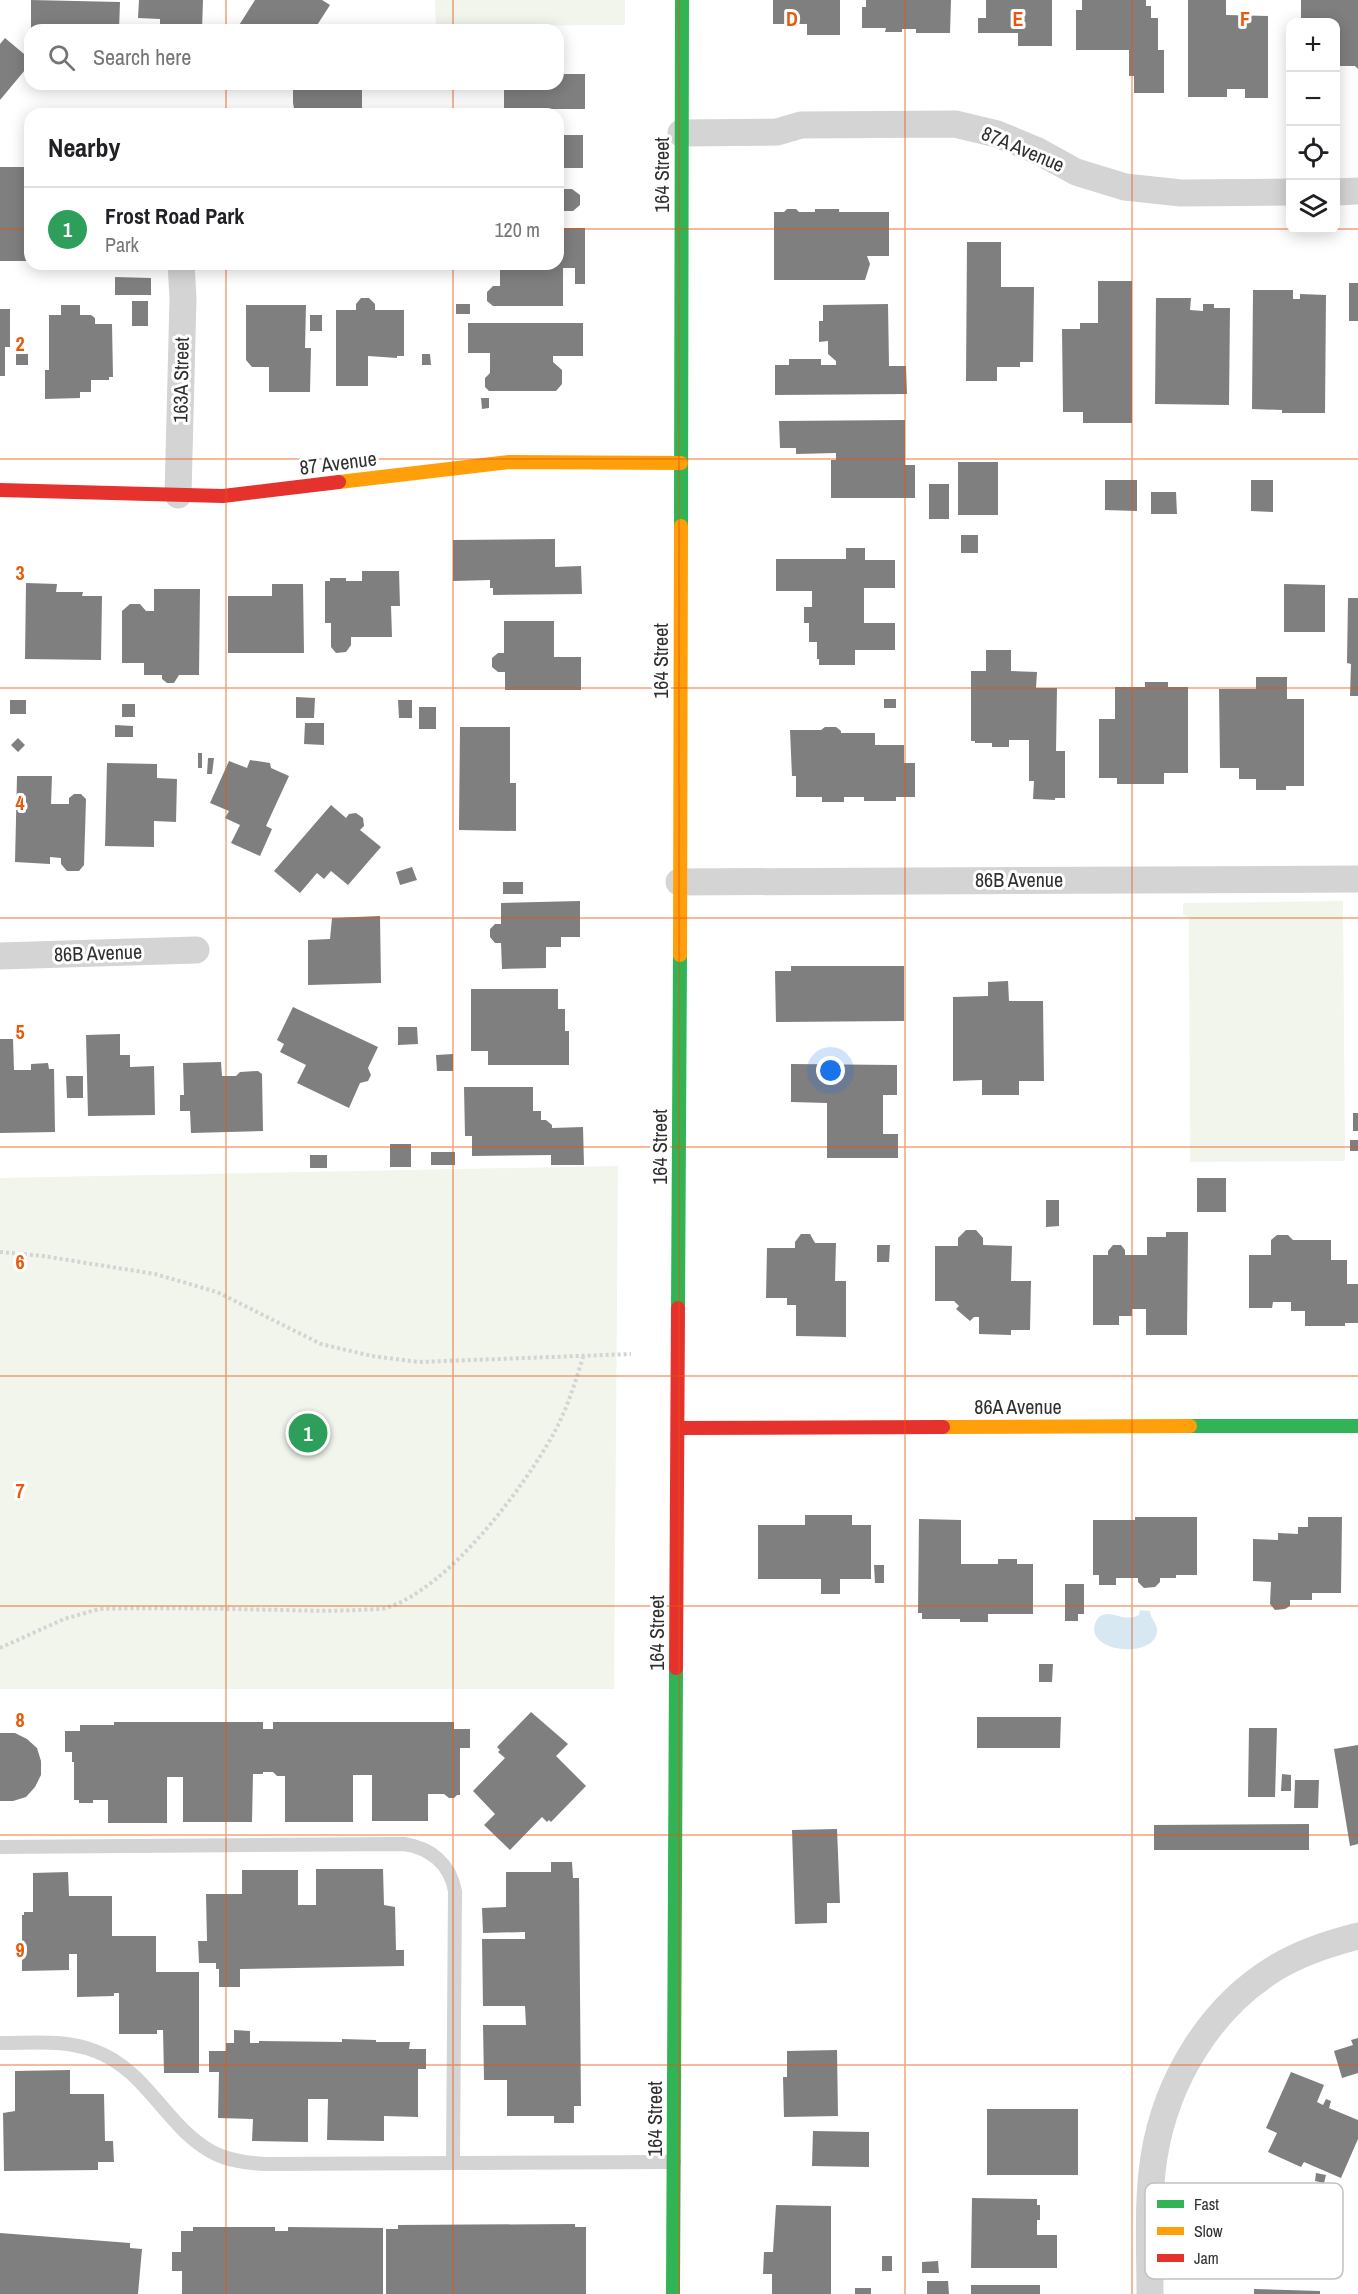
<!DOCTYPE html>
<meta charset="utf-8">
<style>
body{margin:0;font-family:"Archivo Narrow",sans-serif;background:#f2f2f2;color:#202124}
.controls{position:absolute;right:18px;top:18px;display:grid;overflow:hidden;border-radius:12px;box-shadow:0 3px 15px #0003}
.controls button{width:54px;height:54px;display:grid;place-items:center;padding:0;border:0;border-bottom:2px solid #e0e0e0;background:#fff;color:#202124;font:30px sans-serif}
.you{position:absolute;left:831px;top:1071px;width:21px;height:21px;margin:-15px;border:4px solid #fff;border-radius:50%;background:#1a73e8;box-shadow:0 0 0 9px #1a73e833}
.badge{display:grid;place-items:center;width:39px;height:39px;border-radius:50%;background:#787878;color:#fff;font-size:20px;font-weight:700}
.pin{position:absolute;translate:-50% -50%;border:3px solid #fff;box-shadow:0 2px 6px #0006}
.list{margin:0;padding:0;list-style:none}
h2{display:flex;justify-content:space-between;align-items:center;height:78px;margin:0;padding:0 24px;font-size:26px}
h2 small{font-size:20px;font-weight:400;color:#757577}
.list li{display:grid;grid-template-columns:39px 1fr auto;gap:18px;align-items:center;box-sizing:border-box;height:84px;padding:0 24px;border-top:2px solid #e0e0e0}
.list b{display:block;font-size:22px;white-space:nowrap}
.list p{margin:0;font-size:20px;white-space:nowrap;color:#757577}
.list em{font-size:20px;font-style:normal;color:#757577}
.icon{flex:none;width:33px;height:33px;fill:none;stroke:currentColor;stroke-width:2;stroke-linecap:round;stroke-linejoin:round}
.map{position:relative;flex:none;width:1358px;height:2294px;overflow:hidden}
.search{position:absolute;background:#fff;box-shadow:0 3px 15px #0003;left:24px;top:24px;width:540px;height:66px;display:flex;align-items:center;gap:15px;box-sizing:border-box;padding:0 21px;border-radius:18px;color:#757577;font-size:22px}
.panel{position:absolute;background:#fff;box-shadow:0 3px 15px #0003;left:24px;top:108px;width:540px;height:162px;border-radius:18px}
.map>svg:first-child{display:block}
.green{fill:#f1f5ec}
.water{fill:#d8e8f3}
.building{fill:#7f7f7f}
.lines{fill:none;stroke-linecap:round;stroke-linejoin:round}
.path{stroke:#d4d4d4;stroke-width:4;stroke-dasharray:3 3;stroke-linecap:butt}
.lane{stroke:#d4d4d4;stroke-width:14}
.street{stroke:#d4d4d4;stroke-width:27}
.fast{stroke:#30b455;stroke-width:14}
.slow{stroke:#ff9f0a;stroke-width:14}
.jam{stroke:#e5322d;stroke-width:14}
.grid{fill:none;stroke:#e8590c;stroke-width:1.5;stroke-opacity:0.55}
.labels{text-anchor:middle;stroke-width:6;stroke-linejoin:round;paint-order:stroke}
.street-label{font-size:20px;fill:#2f2f2f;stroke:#fff}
.key{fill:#fff;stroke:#c1c1c1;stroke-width:1.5}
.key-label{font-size:16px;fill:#2f2f2f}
.grid-label{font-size:20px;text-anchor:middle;font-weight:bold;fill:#e8590c;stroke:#fff;stroke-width:6;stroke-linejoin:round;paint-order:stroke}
</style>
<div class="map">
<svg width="1358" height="2294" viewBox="0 0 1358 2294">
<rect width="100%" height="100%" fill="#fff"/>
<path class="green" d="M435,0H625V25L436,26Z
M1343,901L1345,1161L1190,1162L1189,918L1183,914V903Z
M618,1166L614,1689H0V1178Z"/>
<path class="water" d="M1140,1610L1150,1611C1150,1619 1158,1623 1157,1632C1154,1657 1095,1654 1094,1629C1094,1625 1096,1620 1099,1617C1111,1608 1121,1623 1139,1615Z"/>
<path class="building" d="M31,0L120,2L119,30H31Z
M139,0H203L202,30H160V19L138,18Z
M255,0H322L330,5L314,30H236Z
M773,0H840V35H807V24H773Z
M866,0H951L950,33H916V29H902V32H885L886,28H862V7H866Z
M986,0H1052V46H1018V33H978V18H986Z
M1082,0H1146V6H1151V18H1158V50H1164V93H1134V76H1129V50H1076V10H1082Z
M1188,0H1226V15L1268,16V98H1245V89H1227V97H1188Z
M1301,0H1358V69L1355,66H1336V22H1301Z
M5,38L30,59V64L0,100V44Z
M558,64H564V74H585V109H504V90H499L494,84H558Z
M293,84H362V114H299L300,108H294L293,103Z
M558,135H583V168H564V189H572L580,195V205L573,211H558Z
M0,167H29L30,261H0Z
M787,209H796L799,212H815V209H839V212H889V256H867L870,264L865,280H774V212H784Z
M558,228H585V284H575V268H563V306H493L487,301V292L493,286H500V268H490V264H558Z
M967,242H1001V287H1034L1033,362H1020V367H997V381H966Z
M115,277L151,278V295H115Z
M1098,281H1132V423H1083V412H1063L1062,329H1080V323H1098Z
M1349,283H1358V321H1349Z
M1253,290H1293V299H1300V294L1326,295L1325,413H1282V410L1252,409Z
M361,298H369L375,304V310H404V356H397V358L368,356V386H336V310H356V304Z
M1156,298H1191L1190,310L1203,311V304H1214V308H1230L1229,405L1155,404Z
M132,301H148V326H132Z
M456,304H470V314H456Z
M888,304L889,366H906L907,394L775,395V365H789V359H821V365H836V361L828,354V341L819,342V321H823V305Z
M61,305H80V315H91L95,318V324H112L113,377H109V380H91V392H80V398L45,399V370H49V315H61Z
M246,305H306L305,348H311L310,392H269V367H252L246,360Z
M0,309H10V347H5V376H0Z
M310,315H322V331H310Z
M468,323H583V356H553V362L562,370V384L556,391H489L485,387V378L490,373V353H468Z
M16,353L28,354V365H16Z
M422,354H430L431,365H422Z
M481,398H489V408L482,409Z
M905,420V465H915V498H831V460H836V453L796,454V448H780L779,421Z
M958,462H998V515H958Z
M1105,480H1137V511L1105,510Z
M1251,480H1273V512L1251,511Z
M929,484H949V519H929Z
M1151,492H1176L1177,514H1151Z
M961,535H978V553H961Z
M555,539V567L581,566L582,594L493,595V588H490V580L453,581V540Z
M846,548H865V560H895V588H864V623H895V650H855V665H819V659H817V642H809V623H804V607H812V591H776V559H846Z
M362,571H399L400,606H391L392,637H351V645L346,652L336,653L331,647V623H325V581H330V578H346V581H362Z
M26,583L57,584L56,592H83L82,596H102L101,660L25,659Z
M272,584H303L304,653H228V596H272Z
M1284,584L1325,585V632H1284Z
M154,589H200L199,675H179L174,683H167L162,679V675H144V663H122V611L130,604H140L146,611H154Z
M1348,598H1358V696H1350L1351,664L1347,663Z
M504,621H554V657H581V690H505V672H498L492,667V658L498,653H504Z
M986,650H1011V671L1037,672L1036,688H1057L1056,751H1065V798H1055V800L1033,799L1034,781H1029V740H1009V747H992V743H975V741H971V671H986Z
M1256,677H1287V699H1304V786H1286V790H1256V779H1239V768H1220L1219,689H1256Z
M1145,682H1168V687H1188V773H1164V784H1117V778H1099V719H1115V687H1145Z
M296,697L315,698L314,718H296Z
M884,699H896V708H884Z
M10,700H26V714H10Z
M398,700H412V718H399Z
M122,704H135V717H122Z
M419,707H436V729H419Z
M305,723H324V745L304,744Z
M115,725L133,726V737H115Z
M460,727H510V783H516V831L459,830Z
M825,727H836L841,731V733H875V745H904V763H915V797H896V801H864V797H844V802H822V797H796V776H792L790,730H821Z
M18,738L25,745L18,752L11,745Z
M198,753H202V768H198Z
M208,758H214L212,774H207Z
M250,760L270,763L271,768L289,776L266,826L272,829L260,856L231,843L240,825L225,818L229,811L210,803L229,761L247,768Z
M107,763L157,764V778L177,779L176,822L154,821V847L105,846Z
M17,776H52L51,804H69V798L74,794H81L86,799L84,865L79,871H67L61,864V858L50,857V864L15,862Z
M331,805L346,818L349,814L356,813L363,818L364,826L360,830L381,847L348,885L331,871L324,879L317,873L300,893L274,871Z
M412,867L417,880L400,885L396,872Z
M503,882H523V894H503Z
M580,901V937H561V947H546V968L502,969L501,943H495L490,937V929L495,924H501V903Z
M380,916L381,983L308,985V940L330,939L332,918Z
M791,966H904V1021L776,1022L775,971H791Z
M1008,981L1009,1001H1043L1044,1081H1019V1095H982V1080L953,1081V997L988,996V982Z
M471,989H558V1009H565V1031H569V1065H488V1051H471Z
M293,1007L378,1047L368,1068L371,1075L368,1081L360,1083L349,1108L297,1083L306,1065L280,1052L284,1044L277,1040Z
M398,1027H417L418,1044L398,1045Z
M120,1034V1055H130V1067L154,1066L155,1115L88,1116L86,1035Z
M0,1039H13L14,1070H31V1064L48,1063L49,1069H54L55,1132L0,1133Z
M453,1054V1071H437L436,1055Z
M221,1062L222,1076H236L240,1072L258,1071L262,1074L263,1131L191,1133L190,1111H180V1095H184L183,1063Z
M791,1064L897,1065V1095H883V1134H898V1158H827V1103L791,1102Z
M66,1076H83V1098H67Z
M464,1087H533V1111H541V1120H546L552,1125V1128L583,1127L584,1165H551V1155L472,1156V1136H465Z
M1353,1113H1358V1131H1353Z
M1350,1140H1358V1151H1350Z
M390,1144H411V1167H390Z
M431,1152H455V1165H431Z
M310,1155H327V1168H310Z
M1197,1178H1226V1212H1197Z
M1046,1200H1059V1226L1046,1227Z
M966,1230H976L983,1238V1245L1012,1246L1011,1281H1031L1030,1330H1011V1335L979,1334V1317H974L970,1321L956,1309L959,1306L954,1301H935V1246H958V1238Z
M1166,1232H1188L1187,1335H1146V1309H1132V1316H1119V1325H1093V1255H1108V1251L1113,1245H1121L1125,1250V1255H1147V1237H1166Z
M801,1234H810L815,1243H836L835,1281H846V1337L796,1336V1305H787V1298H766L767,1248H795V1242Z
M1277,1235H1288L1293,1240H1331V1260H1347V1284H1358V1323H1345V1326H1305V1311H1291V1302H1273L1272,1308H1249V1255H1271V1240Z
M877,1245H890L889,1262H877Z
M805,1515H852V1525H871V1579H840V1594H821V1579H758V1525H805Z
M1135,1517H1197V1575H1176V1578H1160V1582L1155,1587L1144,1588L1138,1582V1578H1116V1585H1099V1575H1093V1520H1135Z
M1308,1517H1342L1341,1593H1312V1600H1290V1606L1285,1609L1275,1610L1270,1604L1271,1582L1253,1581V1539L1278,1540V1533L1298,1534V1527H1308Z
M919,1519L961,1520V1564H998V1559H1017V1564H1033V1614H988V1622H960V1619H922V1613H918Z
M874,1565H884V1583H875Z
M1065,1584H1084V1614H1078V1621H1065Z
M1039,1664H1053L1052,1682H1039Z
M531,1712L568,1744L556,1756L586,1786L551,1822L549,1820L547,1822L542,1817L510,1850L484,1825L495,1814L473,1791L505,1758L498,1752L500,1750L497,1747Z
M977,1717H1061L1060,1748H977Z
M114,1722H263V1729H273V1722H454V1729H470V1748H460V1795H457L454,1798H449L444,1794H428V1821H372V1775H353V1822H285V1776H277L273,1772H263V1774H253L252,1822H183V1777H167V1823H108V1800H93V1803H79V1800H74V1762H72V1752H65V1731H80V1725H114Z
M1249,1728H1277L1275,1797H1248Z
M0,1733H15L27,1739L37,1748L41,1761V1775L35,1787L26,1797L13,1801H0Z
M1358,1745V1844L1350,1846L1334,1749Z
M1282,1774L1291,1775V1791H1281Z
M1295,1780H1319L1318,1808H1294Z
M1309,1824V1850H1154V1825Z
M837,1829L840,1903H827V1923L795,1924L792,1830Z
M551,1862H572L573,1878H579L581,2106H574V2123H554V2116H507V2080H484L483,2025H526L525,2006H483L482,1939H525V1932L483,1933L482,1908L506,1907V1872H551Z
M316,1869H383L384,1905L395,1907L396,1950H404V1966L240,1969V1987H219V1969H216V1963H199L198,1941H207L206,1894H242V1870H298V1905H316Z
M68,1872L69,1896H112V1936H156V1972H199V2073H164L163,2030H157V2034H119V1993H114V1996L77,1997V1954H69V1970L22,1971V1915H24V1912H33V1873Z
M234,2030L250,2031V2043H259V2041L342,2042V2039L376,2040V2042H410L409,2049H426V2069H418V2117L384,2116V2141L327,2140L328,2099H308V2142L252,2141L253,2119L218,2118L219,2072H209V2051H226V2043H234Z
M1358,2038V2073L1342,2078L1334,2051L1353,2045L1351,2040Z
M837,2050L838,2116L784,2117L783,2077H787V2051Z
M70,2070V2094H104L105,2141H113L114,2162H98V2170L4,2171L3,2113L15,2111V2071Z
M1291,2072L1324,2085L1317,2102L1323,2105L1326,2099L1331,2101L1329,2108L1358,2120V2139L1341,2178L1304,2162L1301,2167L1268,2152L1277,2133L1266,2128Z
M987,2109H1078V2175H987Z
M813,2131L869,2132V2167L812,2166Z
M1316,2173L1326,2175L1324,2183L1315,2181Z
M972,2198L1037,2199V2205H1040V2220H1037V2235H1057V2268H971Z
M776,2205L831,2206V2294H772V2274H763L764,2252H773Z
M575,2224V2227H586V2294H386V2229H398V2225Z
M193,2227H275V2231H288V2227L383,2228V2294H182V2271H172V2252H181V2231H193Z
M0,2233L130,2243V2248L142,2249L138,2294H0Z
M882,2256H892V2271H882Z
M938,2261L939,2273H922V2262Z
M927,2281H948L949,2294H927Z
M971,2285H1040V2294H971Z
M855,2288H871V2294H855Z
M1254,2289L1320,2291V2294H1254Z"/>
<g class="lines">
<path class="path" d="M0,1252L43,1256L155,1274L217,1292L321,1344L372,1356L419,1362L631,1354
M0,1648L64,1619L99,1609C162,1607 224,1609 286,1610C311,1611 335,1611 359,1610C368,1609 378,1610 386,1608C448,1589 523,1489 554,1433C567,1409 575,1383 583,1357"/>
<path class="lane" d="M0,1847L404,1844C431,1848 450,1864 455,1891L453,2162
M0,2043C32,2043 65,2039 95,2051C147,2070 166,2127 212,2152C228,2161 247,2163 265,2164L674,2162"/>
<path class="street" d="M681,133L777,132L801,125L955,124L997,134L1038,151L1076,172L1125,187L1181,193L1290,192
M1336,192L1358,191
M178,495L183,298L181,264
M679,882L1358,879
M0,956L196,950
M1150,2294C1150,2249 1147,2201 1154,2157C1166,2081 1210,2007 1277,1967C1302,1952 1330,1943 1358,1936"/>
<path class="fast" d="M681,526L682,0
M678,1308L680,955
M1190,1426H1358
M673,2294L676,1668"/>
<path class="slow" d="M339,482L509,462L681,463
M680,955L681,526
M943,1427L1190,1426"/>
<path class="jam" d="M0,490L223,496L339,482
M678,1428L943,1427
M676,1668L678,1308"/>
</g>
<path class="grid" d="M226,0V30M453,0V30M679,0V2294M905,0V2294M1132,0V2294M226,84V114M453,84V114M0,229H30M558,229H1290M1336,229H1358M226,264V2294M453,264V2294M0,459H1358M0,688H1358M0,918H1358M0,1147H1358M0,1376H1358M0,1606H1358M0,1835H1358M0,2065H1358"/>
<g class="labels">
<g class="street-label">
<text transform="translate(1023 149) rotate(23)" y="7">87A Avenue</text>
<text transform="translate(662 175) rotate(-90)" y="7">164 Street</text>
<text transform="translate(181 380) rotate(-89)" y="7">163A Street</text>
<text transform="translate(338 463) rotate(-7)" y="7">87 Avenue</text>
<text transform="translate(661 661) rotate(-90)" y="7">164 Street</text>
<text x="1019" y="887">86B Avenue</text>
<text transform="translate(98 953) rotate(-2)" y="7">86B Avenue</text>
<text transform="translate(660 1147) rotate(-90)" y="7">164 Street</text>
<text x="1018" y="1414">86A Avenue</text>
<text transform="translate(657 1633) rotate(-90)" y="7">164 Street</text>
<text transform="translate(655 2119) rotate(-90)" y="7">164 Street</text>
</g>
</g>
<rect x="1145" y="2183" width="198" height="96" rx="9" class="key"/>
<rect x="1157" y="2200" width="27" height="8" fill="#30b455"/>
<rect x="1157" y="2227" width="27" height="8" fill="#ff9f0a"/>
<rect x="1157" y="2254" width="27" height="8" fill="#e5322d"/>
<g class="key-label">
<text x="1194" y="2210">Fast</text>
<text x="1194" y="2237">Slow</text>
<text x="1194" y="2264">Jam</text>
</g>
<g class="grid-label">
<text x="792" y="26">D</text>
<text x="1018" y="26">E</text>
<text x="1245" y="26">F</text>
<text x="20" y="351">2</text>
<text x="20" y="580">3</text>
<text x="20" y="810">4</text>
<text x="20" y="1039">5</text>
<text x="20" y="1269">6</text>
<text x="20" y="1498">7</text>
<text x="20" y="1727">8</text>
<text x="20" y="1957">9</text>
</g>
</svg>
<div class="controls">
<button>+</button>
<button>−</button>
<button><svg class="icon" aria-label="locate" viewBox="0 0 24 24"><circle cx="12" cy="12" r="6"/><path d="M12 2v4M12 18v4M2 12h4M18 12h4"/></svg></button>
<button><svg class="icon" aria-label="layers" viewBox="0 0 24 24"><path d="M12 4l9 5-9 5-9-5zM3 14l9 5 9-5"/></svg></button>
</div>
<div class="you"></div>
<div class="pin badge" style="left:308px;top:1433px;background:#2e9e5b">1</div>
<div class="search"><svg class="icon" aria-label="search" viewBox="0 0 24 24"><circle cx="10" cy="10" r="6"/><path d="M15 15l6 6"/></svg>Search here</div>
<section class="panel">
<h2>Nearby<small></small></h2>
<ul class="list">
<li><span class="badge" style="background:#2e9e5b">1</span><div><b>Frost Road Park</b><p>Park</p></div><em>120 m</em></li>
</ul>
</section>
</div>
